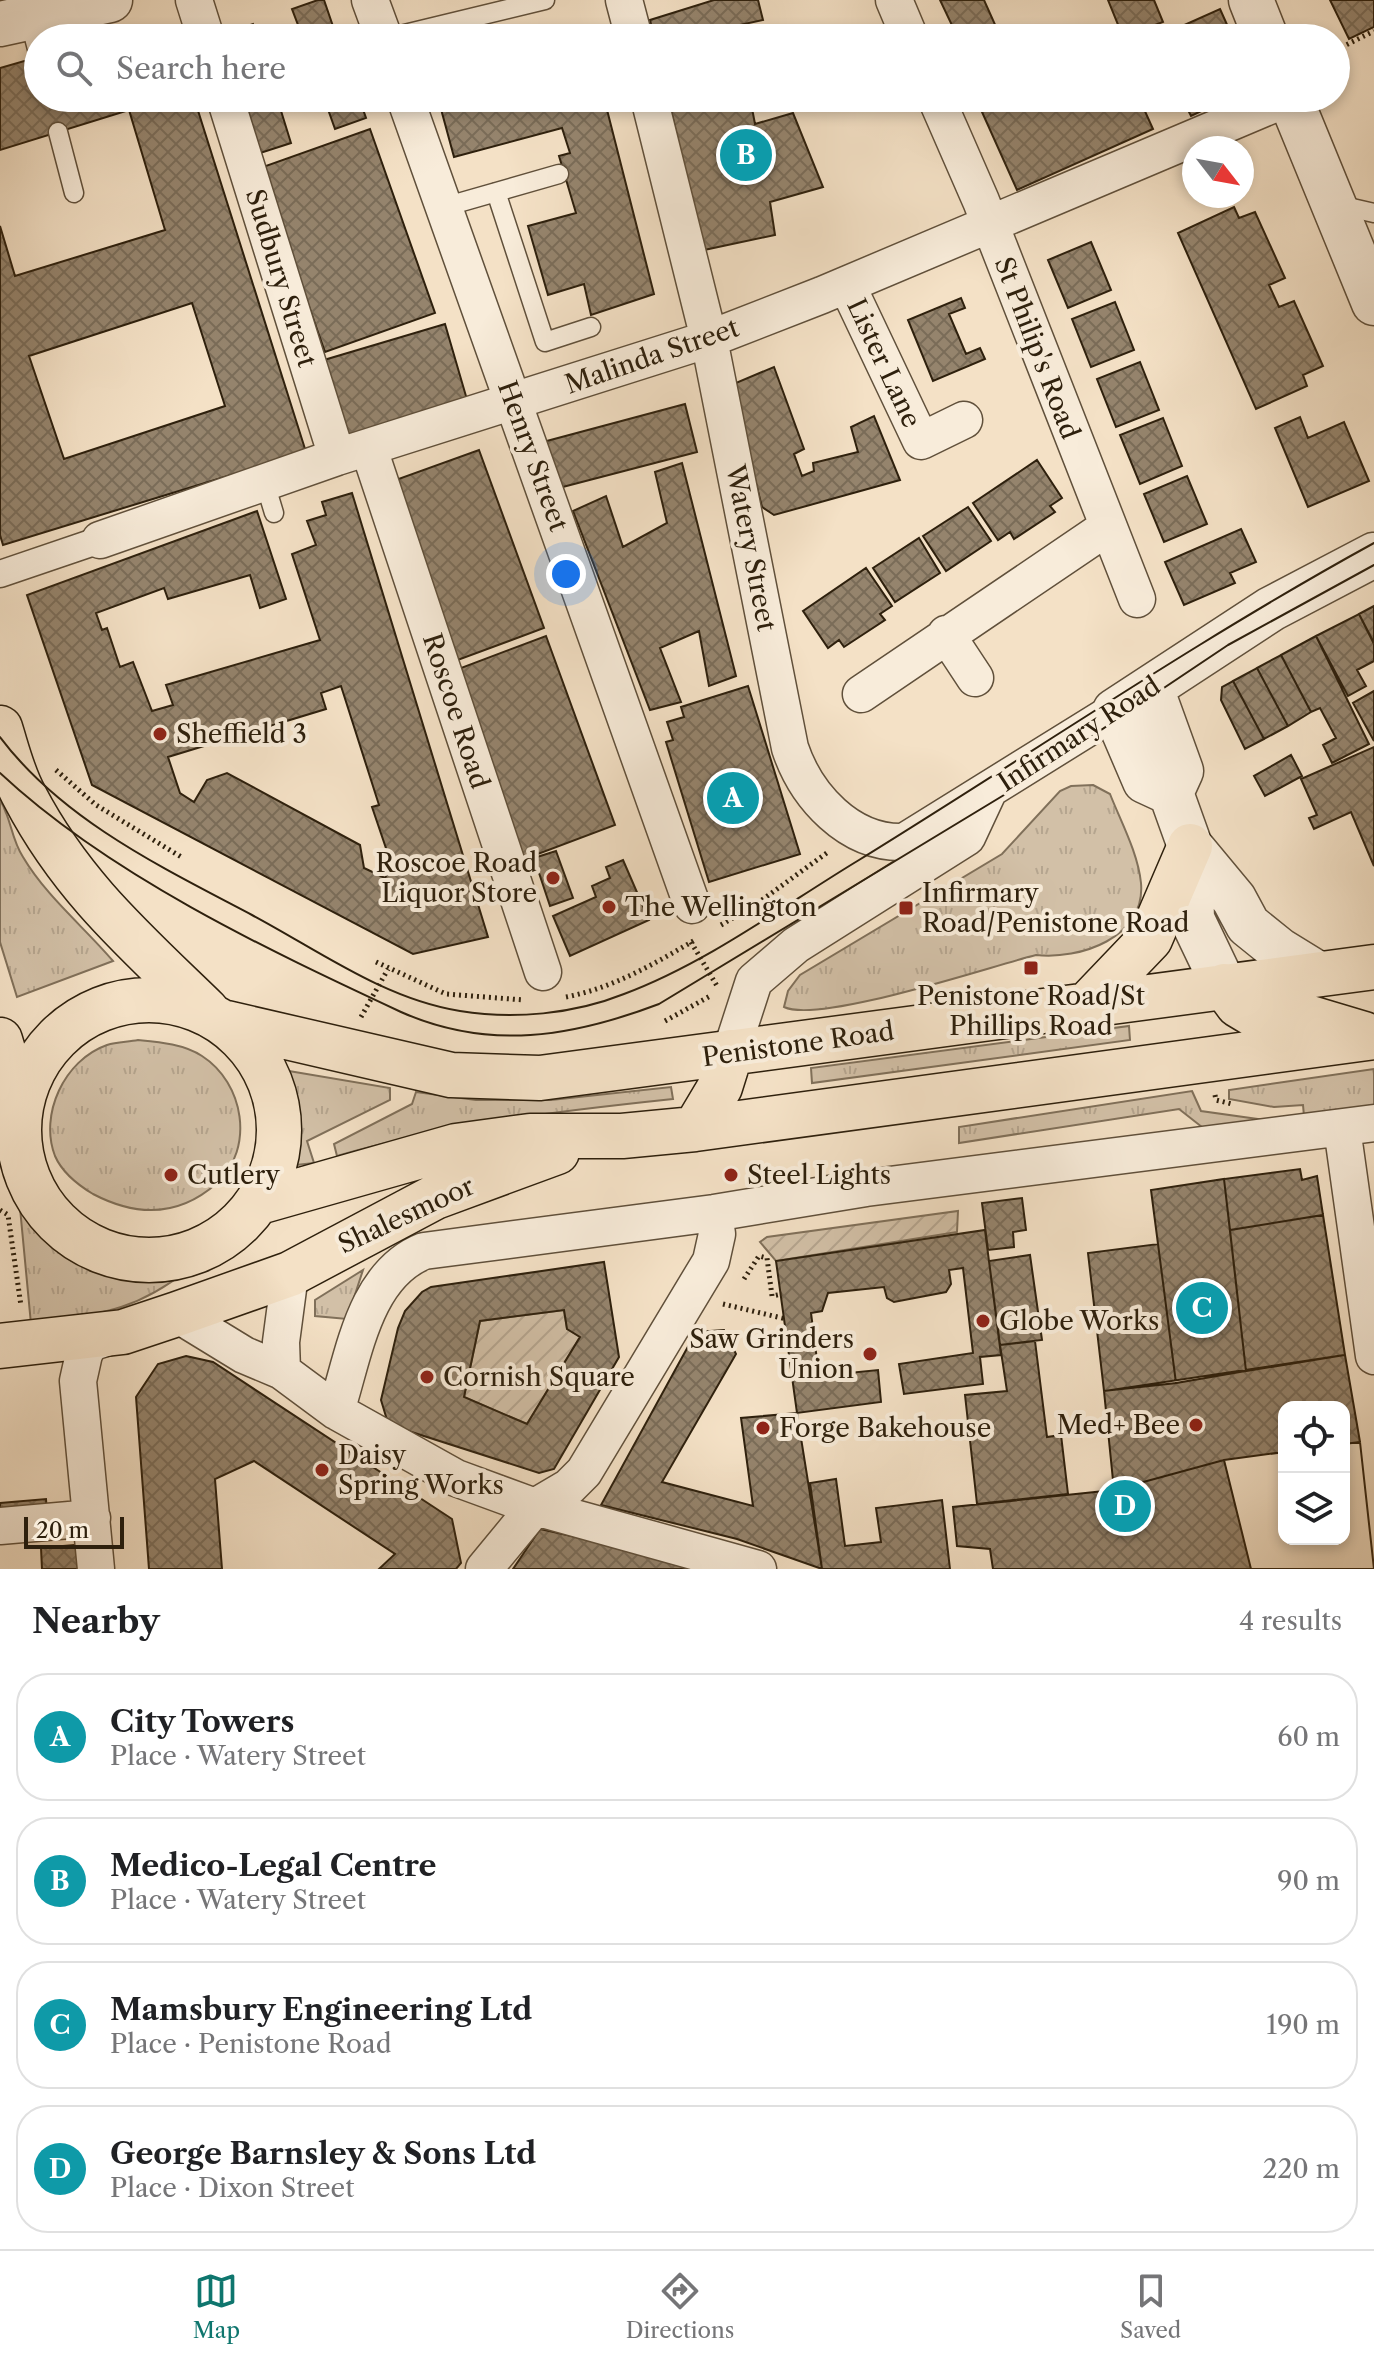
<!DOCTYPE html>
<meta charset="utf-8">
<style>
body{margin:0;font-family:"Libre Caslon Text",serif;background:#f6f6f6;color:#202124}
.controls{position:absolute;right:24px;bottom:24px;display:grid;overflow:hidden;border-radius:16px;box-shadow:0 4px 12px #0003}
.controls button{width:72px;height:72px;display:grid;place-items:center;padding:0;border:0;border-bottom:2px solid #e0e0e0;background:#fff;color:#202124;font:40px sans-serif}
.compass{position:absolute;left:1182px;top:136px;width:72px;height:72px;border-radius:50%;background:#fff;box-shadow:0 4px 12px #0003;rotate:121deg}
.scale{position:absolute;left:24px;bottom:20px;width:100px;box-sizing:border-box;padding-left:8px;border:4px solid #2e200d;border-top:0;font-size:22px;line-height:28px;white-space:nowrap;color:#2e200d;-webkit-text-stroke:6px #f8ecda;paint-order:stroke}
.you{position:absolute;left:566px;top:574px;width:28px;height:28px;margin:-20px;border:6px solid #fff;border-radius:50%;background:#1a73e8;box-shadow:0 0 0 12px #1a73e833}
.badge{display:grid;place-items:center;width:52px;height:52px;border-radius:50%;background:#0f766e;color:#fff;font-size:26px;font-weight:700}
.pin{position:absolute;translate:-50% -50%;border:4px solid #fff;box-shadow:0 2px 8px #0006}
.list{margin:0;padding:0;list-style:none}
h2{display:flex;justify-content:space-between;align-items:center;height:104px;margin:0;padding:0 32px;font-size:34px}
h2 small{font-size:26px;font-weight:400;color:#757577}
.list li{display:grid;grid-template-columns:52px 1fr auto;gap:24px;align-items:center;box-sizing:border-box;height:128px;margin:0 16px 16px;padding:0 16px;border:2px solid #e0e0e0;border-radius:32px}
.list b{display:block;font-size:30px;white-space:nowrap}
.list p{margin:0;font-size:26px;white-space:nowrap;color:#757577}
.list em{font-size:26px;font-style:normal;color:#757577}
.icon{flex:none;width:44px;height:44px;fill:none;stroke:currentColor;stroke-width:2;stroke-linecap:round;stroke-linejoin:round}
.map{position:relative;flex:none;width:1374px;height:1569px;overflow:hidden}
.search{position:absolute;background:#fff;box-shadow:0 4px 12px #0003;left:24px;right:24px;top:24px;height:88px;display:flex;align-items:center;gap:20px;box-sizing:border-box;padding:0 28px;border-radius:44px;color:#757577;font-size:30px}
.sheet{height:680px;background:#fff}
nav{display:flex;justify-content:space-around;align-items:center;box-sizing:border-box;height:112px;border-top:2px solid #e0e0e0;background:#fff;font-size:22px;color:#757577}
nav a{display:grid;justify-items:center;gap:4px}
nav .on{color:#0f766e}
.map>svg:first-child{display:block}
.grass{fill:url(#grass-tufts);stroke:#80705a;stroke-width:2}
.garden{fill:url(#garden-furrows);stroke:#80705a;stroke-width:2}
.building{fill:url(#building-cross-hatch);stroke:#2e200d;stroke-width:2;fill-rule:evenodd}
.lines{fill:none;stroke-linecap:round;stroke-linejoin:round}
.service-casing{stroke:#60503b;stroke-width:21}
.pedestrian-casing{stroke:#60503b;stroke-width:29}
.minor-casing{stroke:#60503b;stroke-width:39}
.tertiary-casing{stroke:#60503b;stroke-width:47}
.trunk-casing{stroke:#2e200d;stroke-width:47}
.path{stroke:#2e200d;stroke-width:5;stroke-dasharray:2 4;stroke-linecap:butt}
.service{stroke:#f8ecda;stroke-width:18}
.pedestrian{stroke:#f8ecda;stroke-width:26}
.minor{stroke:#f8ecda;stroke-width:36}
.tertiary{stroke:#f8ecda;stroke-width:44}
.trunk{stroke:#f4e1c6;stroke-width:44}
.tram{stroke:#2e200d;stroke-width:2}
.poi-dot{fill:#8f2418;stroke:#f8ecda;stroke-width:3}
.labels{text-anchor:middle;stroke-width:8;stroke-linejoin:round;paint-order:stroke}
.street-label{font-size:26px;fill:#2e200d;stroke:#f8ecda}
.poi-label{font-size:26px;fill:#2e200d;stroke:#f8ecda;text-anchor:start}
</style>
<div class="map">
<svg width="1374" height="1569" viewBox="0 0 1374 1569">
<defs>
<pattern id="grass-tufts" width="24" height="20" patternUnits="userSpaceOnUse" patternTransform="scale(2)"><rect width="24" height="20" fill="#d2c0a7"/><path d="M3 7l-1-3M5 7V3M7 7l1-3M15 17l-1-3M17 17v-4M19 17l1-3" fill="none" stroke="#b5a58f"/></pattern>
<pattern id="garden-furrows" width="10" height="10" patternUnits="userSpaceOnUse" patternTransform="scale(2)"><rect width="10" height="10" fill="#d2c0a7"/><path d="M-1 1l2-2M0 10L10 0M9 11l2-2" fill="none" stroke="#b5a58f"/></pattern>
<pattern id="building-cross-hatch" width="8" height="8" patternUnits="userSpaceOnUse" patternTransform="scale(2)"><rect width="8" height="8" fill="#95846d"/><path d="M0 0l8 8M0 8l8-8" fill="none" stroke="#7a6c58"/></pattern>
</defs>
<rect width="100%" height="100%" fill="#f4e1c6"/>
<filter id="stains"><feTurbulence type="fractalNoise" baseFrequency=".0025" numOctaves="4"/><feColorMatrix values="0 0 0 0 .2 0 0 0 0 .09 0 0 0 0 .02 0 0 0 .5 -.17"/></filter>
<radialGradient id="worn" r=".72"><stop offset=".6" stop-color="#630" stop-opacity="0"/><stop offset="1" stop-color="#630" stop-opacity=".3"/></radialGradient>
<path class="grass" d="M1093,785L1110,794C1121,822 1138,853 1141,883C1146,938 1079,960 1036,955C988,967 820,1024 784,1007L788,991L800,975L1002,854L1060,791L1071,786Z
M0,800C11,817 11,839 23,857C46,896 84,927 113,961L17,997L0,942Z
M1129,1026L1130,1040L812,1083L811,1068Z
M138,1040C159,1042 184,1044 202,1056C244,1083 255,1148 217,1183C179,1217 137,1217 93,1194C78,1185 62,1172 55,1156C39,1115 64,1060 107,1045C117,1042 128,1042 138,1040Z
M1374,1069V1105L1304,1116L1303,1105L1274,1107L1229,1099V1090Z
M283,1070L390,1088V1100L307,1141L314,1163L296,1165C299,1129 297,1103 283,1070Z
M671,1087L673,1099C559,1111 447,1124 337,1156L334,1144L412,1104L416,1092L476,1100H551Z
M1192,1091L1201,1111L1265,1120L1207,1131L1179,1109L959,1143V1127Z
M20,1208C63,1260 125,1274 190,1268C136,1312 98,1314 31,1324Z
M363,1270L347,1319L315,1316V1300Z"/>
<path class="garden" d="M958,1211L957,1232L776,1261L760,1242L767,1237Z
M564,1310L567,1329L580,1337L527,1424L464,1397L480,1321Z"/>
<path class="building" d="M318,0H324L337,38H303L292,9Z
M714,0H758L763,20L735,26L738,38H654L650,20Z
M940,0H984L1001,38H958Z
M1108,0H1154L1163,22L1123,37Z
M1330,0H1374V27L1349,39Z
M1220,9L1233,38H1187L1182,26Z
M253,24L257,38H216V37Z
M147,25L172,38H103Z
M1173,27L1178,38H1148Z
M38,57V98H194L306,452L3,545L0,535V226L15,276L165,230L129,110L0,150V68ZM192,303L225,406L64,459L29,356Z
M236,98H277L291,143L254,155Z
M324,98H359L366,118L335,129Z
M438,98H604L654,294L591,315L584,284L548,295L528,226L576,213L559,156L570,153L562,128L454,157Z
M668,98H750L755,124L793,113L823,187L770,202L775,235L704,250Z
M1014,98H1139L1153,129L1017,190L982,112Z
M1182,98H1229L1191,116Z
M370,129L435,313L325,352L260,168Z
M1234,207L1239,218L1255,212L1285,278L1269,285L1279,307L1294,301L1323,366L1303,375L1307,386L1256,409L1178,233Z
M1091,242L1111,290L1068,308L1048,260Z
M961,298L965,308L949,314L966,354L980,348L985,359L933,381L908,320Z
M1115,302L1134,350L1091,367L1072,319Z
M445,324L468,403L347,439L324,360Z
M1140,362L1159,410L1116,427L1097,379Z
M774,367L804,449L794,454L802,476L814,471L813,463L858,452L851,427L874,416L900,480L774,515L762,507L731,385Z
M685,404L697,452L555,489L543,442Z
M1300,417L1308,438L1344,422L1369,481L1308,507L1275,428Z
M1163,418L1182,466L1140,484L1120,435Z
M479,450L544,628L455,661L390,482Z
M1037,460L1062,498L1050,506L1055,512L1014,539L1010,532L998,540L973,503Z
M682,463L736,676L709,686L699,631L660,648L681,702L650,710L573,511L606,496L623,547L667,523L655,472Z
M1187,476L1207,524L1164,542L1144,494Z
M352,493L488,937L413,954L92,785L27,595L257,511L286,599L260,608L250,575L168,599L164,588L96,613L102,630L107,628L120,667L133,662L152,711L173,705L166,685L320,640L292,554L316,545L307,521L326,515L322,502ZM341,686L379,805L372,807L392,866L385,878L364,868L360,845L227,773L207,780L194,802L180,793L168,757L326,709L321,693Z
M968,507L991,541L946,571L923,536Z
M1241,529L1256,562L1230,573L1235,583L1184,605L1165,562Z
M919,538L940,573L895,602L873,568Z
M866,568L892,606L880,614L885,620L844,647L839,640L828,648L803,611Z
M1374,606V643L1359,614Z
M1359,614L1374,644V661L1357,670L1366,686L1348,696L1316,636Z
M546,636L615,825L522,860L453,671Z
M1316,636L1369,744L1332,763L1323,745L1336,738L1320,708L1311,712L1281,655Z
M1281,655L1311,712L1288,726L1257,668Z
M1257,668L1288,726L1264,739L1233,681Z
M1233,681L1264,739L1245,749L1221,700L1222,687Z
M748,686L800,854L709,882L666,742L673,740L667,722L684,717L681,707Z
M1374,691V741L1353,703Z
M1374,747V866L1351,812L1314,829L1309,818L1317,815L1301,779Z
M1291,755L1302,776L1265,796L1254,776Z
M556,851L573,898L550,906L534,858Z
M623,860L649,920L570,956L553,916L596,897L592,886L610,878L606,867Z
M1300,1169L1302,1180L1317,1176L1323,1215L1230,1230L1224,1179Z
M1224,1179L1246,1371L1176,1383L1151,1190Z
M1022,1198L1026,1230L1013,1232L1014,1247L988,1250L982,1203Z
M1323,1215L1345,1355L1246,1371L1230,1230Z
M985,1230L1001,1355L980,1357L983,1384L904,1394L899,1364L973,1353L963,1268L949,1270L951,1284L946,1292L894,1302L887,1298L884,1287L828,1293L822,1311L811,1313L819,1376L878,1370L881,1402L797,1413L776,1261Z
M1158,1244L1176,1383L1104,1391L1088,1253Z
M1030,1255L1042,1340L1000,1345L989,1261Z
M604,1262L619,1357L554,1469L539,1473L396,1427L387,1420L381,1400L398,1328L405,1311L422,1292L431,1287ZM564,1310L567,1329L580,1337L527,1424L464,1397L480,1321Z
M724,1330L736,1354L662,1482L753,1506L741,1418L797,1413L822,1569L737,1539L601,1505L696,1332Z
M1035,1341L1047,1437L1061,1435L1068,1494L977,1504L965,1395L1007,1391L1000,1345Z
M1345,1355L1360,1442L1344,1444V1407H1284V1452L1224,1460L1114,1490L1104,1391Z
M186,1356L213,1362L452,1519L461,1563L456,1569H379L395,1554L254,1461L215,1479L222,1569H149L136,1397L158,1364Z
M1360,1442L1374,1569H993L990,1549L957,1546L953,1507L1114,1490L1224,1460L1284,1452V1539H1344V1444Z
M1360,1442L1374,1569H1251L1224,1460L1284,1452V1539H1344V1444Z
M836,1479L845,1546L881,1542L876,1508L942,1500L950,1569H822L810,1483Z
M46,1499L47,1513L0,1517V1503Z
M540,1529L708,1566L716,1569H513Z
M85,1544L87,1569H42L41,1548Z"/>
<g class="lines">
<g class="service-casing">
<path id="service" d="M29,18L38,53
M388,38L545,0
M58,132L74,193
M496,192L545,342L591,327
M1339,205L1374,213
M444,207L559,174
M265,483L274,513"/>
</g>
<g class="pedestrian-casing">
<path id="pedestrian" d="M0,574L100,540"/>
</g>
<g class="minor-casing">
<path id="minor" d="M194,0L206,38
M370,0L384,38
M624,0L634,38
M894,0L910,38
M225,98L337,457
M405,98L692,905
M649,98L709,339L790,748C806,796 849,844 904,842L1115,711
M936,98L981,201L1137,599
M847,285L921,441L964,420
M369,449L543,972
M100,540L337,457L709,339L822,295L1288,98
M946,634L975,678
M861,694L1106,528
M731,1052L754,981L796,945L967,837L988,792
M1342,1128L1374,1356
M177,1314L244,1355L282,1371L336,1411L456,1478L535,1507L758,1569
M282,1371L281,1342L290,1274
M336,1411C354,1355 364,1275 424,1251L714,1213L866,1188L1374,1123
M0,1526L92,1518
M96,1569L78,1381L84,1354L90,1343L118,1334
M484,1569L535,1507L569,1487L584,1472L711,1261L717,1234L714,1213"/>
</g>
<g class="tertiary-casing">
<path id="tertiary" d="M1251,0L1266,38
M0,24L110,0
M1290,98L1374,303
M1151,688L1181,771L1171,793L1190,846L1192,919L1224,986
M1171,793L1145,781L1115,711L1271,609L1374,555
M1190,846L1234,899L1248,925L1279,950L1318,974"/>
</g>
<g class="trunk-casing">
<path id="trunk" d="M0,728C7,750 13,776 25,797C72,887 136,942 207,1011
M1224,986L1238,1005L1253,1014H1297L1364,1034
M19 1130a130 130 0 1 1 260 0a130 130 0 1 1-260 0Z
M1085,1007L1150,939L1190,846
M226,1023L451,1075L540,1078L1374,967
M0,1040L19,1103
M695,1129L720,1087L731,1052
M259,1202L456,1146L530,1136H622L695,1129L1374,1037
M0,1346L123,1332L177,1314L290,1274L435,1197L557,1152"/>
</g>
<path class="path" d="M1336,50L1374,31
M56,770L96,805L183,858
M721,925L755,905L828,852
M691,942L717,986
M376,962L446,994L524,1000
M566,997C613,988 654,964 695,940
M361,1017L388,969
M665,1021L712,995
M1215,1095L1216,1100L1232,1104
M0,1210L8,1215L21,1306
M744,1279L759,1256L767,1258L772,1296L782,1294
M723,1304L786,1319"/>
<use href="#service" class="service"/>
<use href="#pedestrian" class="pedestrian"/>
<use href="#minor" class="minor"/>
<use href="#tertiary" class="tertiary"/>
<use href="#trunk" class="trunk"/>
<path class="tram" d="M0,737C62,820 163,868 252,915C318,950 384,999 460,1011C513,1020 574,1014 624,994C707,963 783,906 859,860C1031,754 1197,640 1374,543
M0,773C109,875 266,949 401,1012C489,1051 572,1037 659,1004L1004,795L1228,645L1374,565"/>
</g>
<g class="poi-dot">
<circle cx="160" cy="734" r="8"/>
<circle cx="553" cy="878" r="8"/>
<circle cx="609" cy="907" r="8"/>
<rect x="898" y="900" width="16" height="16" rx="4"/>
<rect x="1023" y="960" width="16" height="16" rx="4"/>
<circle cx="171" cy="1175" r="8"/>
<circle cx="731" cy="1175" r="8"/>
<circle cx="983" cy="1321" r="8"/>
<circle cx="870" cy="1354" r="8"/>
<circle cx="427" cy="1377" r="8"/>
<circle cx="1196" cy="1425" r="8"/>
<circle cx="763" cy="1428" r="8"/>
<circle cx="322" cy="1470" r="8"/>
</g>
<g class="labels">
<g class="street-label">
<text transform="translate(281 278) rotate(73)" y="9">Sudbury Street</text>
<text transform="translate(1037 348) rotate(69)" y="9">St Philip's Road</text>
<text transform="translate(652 356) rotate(-19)" y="9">Malinda Street</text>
<text transform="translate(884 363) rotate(65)" y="9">Lister Lane</text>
<text transform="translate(533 456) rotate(70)" y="9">Henry Street</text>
<text transform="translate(751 548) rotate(79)" y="9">Watery Street</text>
<text transform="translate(456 711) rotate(72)" y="9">Roscoe Road</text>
<text transform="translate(1079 734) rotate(-33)" y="9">Infirmary Road</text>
<text transform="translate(798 1044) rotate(-8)" y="9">Penistone Road</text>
<text transform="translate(406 1215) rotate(-25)" y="9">Shalesmoor</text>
</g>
<g class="poi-label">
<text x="176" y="743">Sheffield 3</text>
<text x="537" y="872" text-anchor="end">Roscoe Road<tspan x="537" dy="30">Liquor Store</tspan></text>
<text x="922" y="902">Infirmary<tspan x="922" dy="30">Road/Penistone Road</tspan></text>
<text x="625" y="916">The Wellington</text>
<text x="1031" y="1005" text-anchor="middle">Penistone Road/St<tspan x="1031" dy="30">Phillips Road</tspan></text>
<text x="187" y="1184">Cutlery</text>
<text x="747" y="1184">Steel Lights</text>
<text x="999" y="1330">Globe Works</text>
<text x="854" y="1348" text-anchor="end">Saw Grinders<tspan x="854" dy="30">Union</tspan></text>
<text x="443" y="1386">Cornish Square</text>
<text x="1180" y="1434" text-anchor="end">Med+ Bee</text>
<text x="779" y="1437">Forge Bakehouse</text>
<text x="338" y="1464">Daisy<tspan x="338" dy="30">Spring Works</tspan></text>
</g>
</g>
<rect width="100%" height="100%" filter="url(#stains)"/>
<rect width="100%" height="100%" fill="url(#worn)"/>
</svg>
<div class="controls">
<button><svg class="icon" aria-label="locate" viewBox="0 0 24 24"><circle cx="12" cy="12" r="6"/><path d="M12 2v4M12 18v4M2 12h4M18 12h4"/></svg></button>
<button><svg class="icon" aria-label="layers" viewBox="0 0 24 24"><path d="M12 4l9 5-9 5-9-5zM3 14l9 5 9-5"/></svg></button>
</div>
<svg class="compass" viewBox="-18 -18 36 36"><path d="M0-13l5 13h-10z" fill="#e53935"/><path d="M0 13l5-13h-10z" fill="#757577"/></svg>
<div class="scale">20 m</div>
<div class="you"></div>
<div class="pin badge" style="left:733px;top:798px;background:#0f9aa8">A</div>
<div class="pin badge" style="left:746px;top:155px;background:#0f9aa8">B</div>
<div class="pin badge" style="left:1202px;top:1308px;background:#0f9aa8">C</div>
<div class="pin badge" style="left:1125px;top:1506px;background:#0f9aa8">D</div>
<div class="search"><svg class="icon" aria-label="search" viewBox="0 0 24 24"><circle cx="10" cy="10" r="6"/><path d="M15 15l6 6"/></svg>Search here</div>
</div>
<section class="sheet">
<h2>Nearby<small>4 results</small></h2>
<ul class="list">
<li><span class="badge" style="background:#0f9aa8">A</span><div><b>City Towers</b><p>Place · Watery Street</p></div><em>60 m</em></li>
<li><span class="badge" style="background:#0f9aa8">B</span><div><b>Medico-Legal Centre</b><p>Place · Watery Street</p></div><em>90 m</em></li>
<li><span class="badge" style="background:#0f9aa8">C</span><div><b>Mamsbury Engineering Ltd</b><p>Place · Penistone Road</p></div><em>190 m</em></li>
<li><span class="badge" style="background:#0f9aa8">D</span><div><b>George Barnsley &amp; Sons Ltd</b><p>Place · Dixon Street</p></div><em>220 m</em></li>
</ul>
</section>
<nav>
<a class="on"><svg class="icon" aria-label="map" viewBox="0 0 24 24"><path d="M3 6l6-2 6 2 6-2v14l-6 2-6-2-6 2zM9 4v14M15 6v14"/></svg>Map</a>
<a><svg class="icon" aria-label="directions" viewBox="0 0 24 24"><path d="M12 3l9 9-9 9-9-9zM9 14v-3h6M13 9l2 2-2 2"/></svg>Directions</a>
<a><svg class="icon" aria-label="saved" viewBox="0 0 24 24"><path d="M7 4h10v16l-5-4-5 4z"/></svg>Saved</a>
</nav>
